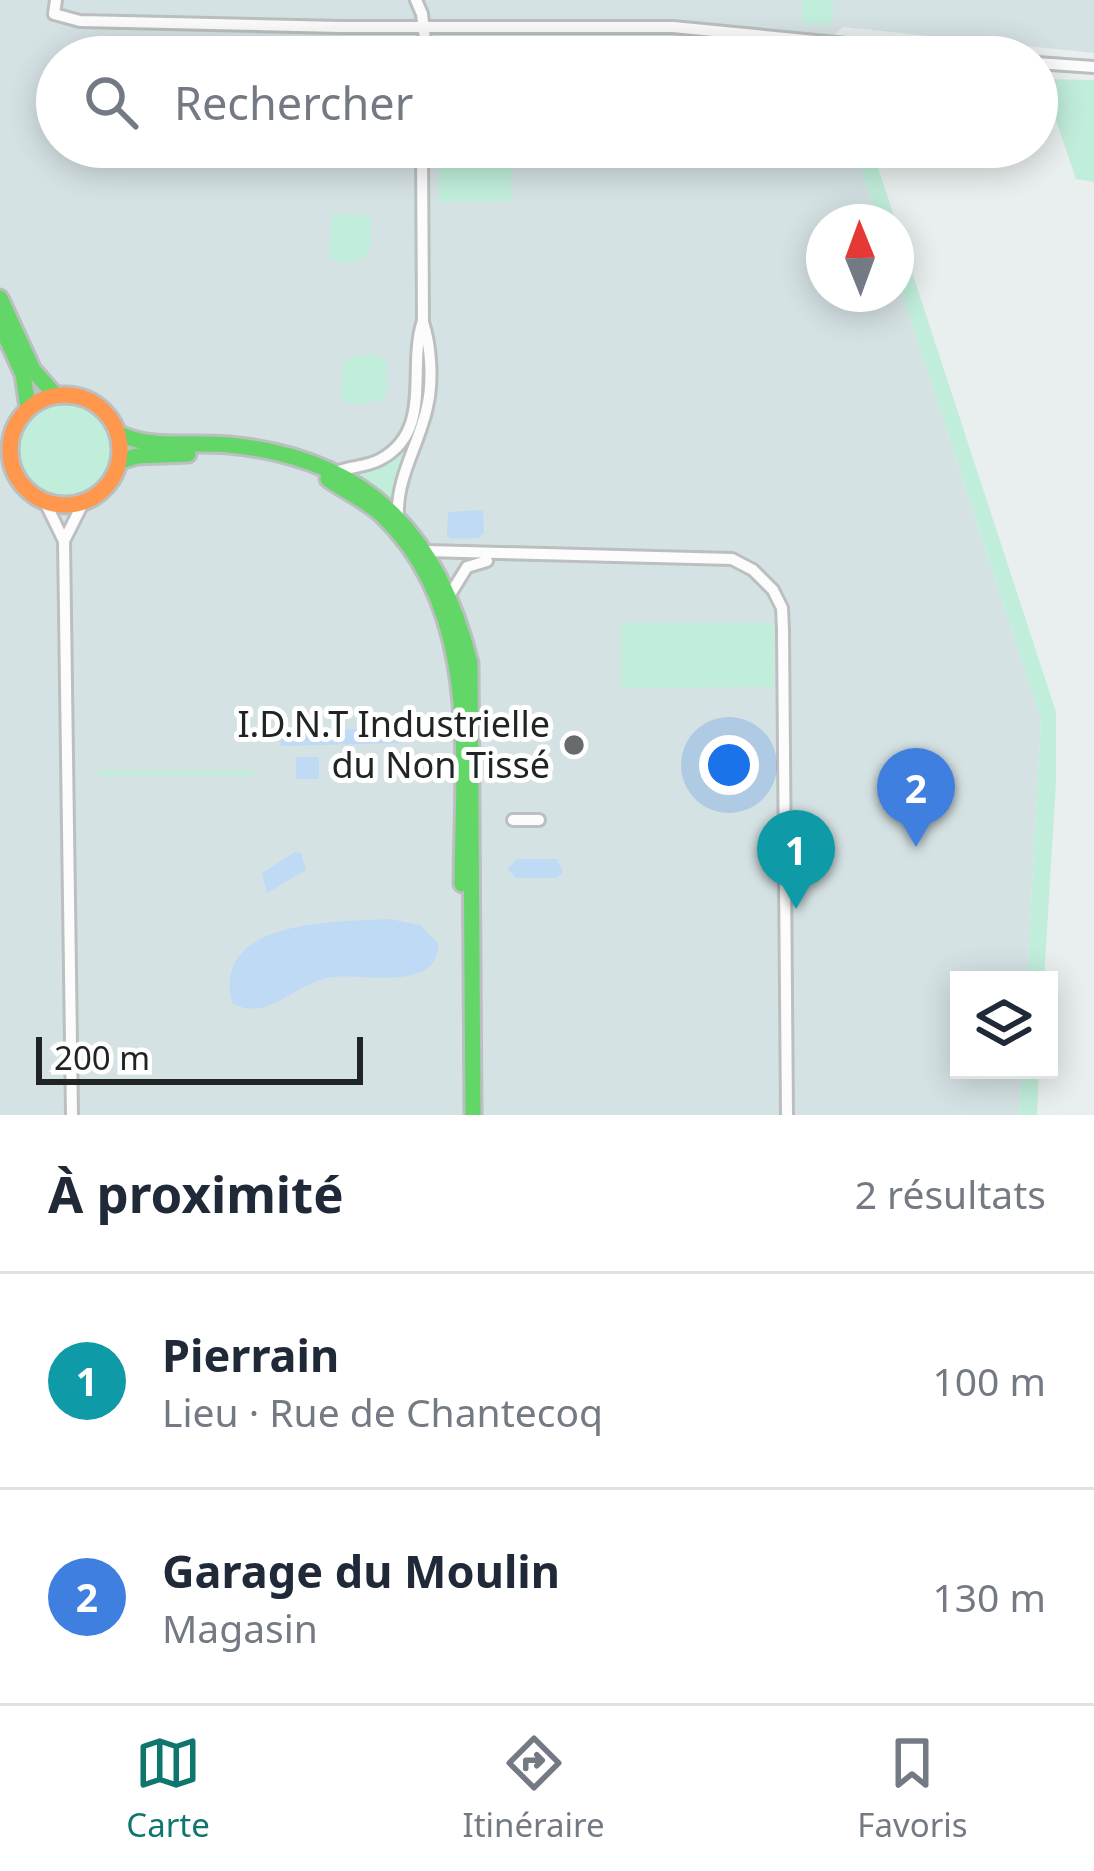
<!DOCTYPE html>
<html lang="fr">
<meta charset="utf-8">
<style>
body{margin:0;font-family:"Noto Sans",sans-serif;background:#f2f2f3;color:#1f2937}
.controls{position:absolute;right:36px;bottom:36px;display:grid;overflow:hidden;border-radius:0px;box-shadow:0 6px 30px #0003}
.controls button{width:108px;height:108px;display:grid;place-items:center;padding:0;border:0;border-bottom:3px solid #e0e1e3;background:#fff;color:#1f2937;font:60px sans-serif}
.compass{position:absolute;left:806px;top:204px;width:108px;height:108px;border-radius:50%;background:#fff;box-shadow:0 6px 30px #0003;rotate:359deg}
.scale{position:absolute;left:36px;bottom:30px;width:327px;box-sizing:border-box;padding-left:12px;border:6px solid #212424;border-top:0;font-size:33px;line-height:42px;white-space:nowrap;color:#212424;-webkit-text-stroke:9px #fff;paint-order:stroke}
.you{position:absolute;left:729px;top:765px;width:42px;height:42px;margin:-30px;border:9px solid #fff;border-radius:50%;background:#1a73e8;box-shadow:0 0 0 18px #1a73e833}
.badge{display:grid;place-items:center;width:78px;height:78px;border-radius:50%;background:#0f766e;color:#fff;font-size:39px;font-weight:700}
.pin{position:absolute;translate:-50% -99px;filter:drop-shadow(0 3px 6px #0008)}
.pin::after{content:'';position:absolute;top:63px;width:42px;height:36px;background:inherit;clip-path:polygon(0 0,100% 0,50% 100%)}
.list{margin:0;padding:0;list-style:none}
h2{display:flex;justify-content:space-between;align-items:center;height:156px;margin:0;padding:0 48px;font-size:51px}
h2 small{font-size:39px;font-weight:400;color:#747a83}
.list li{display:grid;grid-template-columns:78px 1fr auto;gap:36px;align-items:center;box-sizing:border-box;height:216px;padding:0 48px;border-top:3px solid #e0e1e3}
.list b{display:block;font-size:45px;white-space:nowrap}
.list p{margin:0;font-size:39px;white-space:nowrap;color:#747a83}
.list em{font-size:39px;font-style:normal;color:#747a83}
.icon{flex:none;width:66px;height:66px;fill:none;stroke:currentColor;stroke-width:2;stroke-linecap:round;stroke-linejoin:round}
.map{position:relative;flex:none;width:1094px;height:1115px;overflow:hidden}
.search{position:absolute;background:#fff;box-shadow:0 6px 30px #0003;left:36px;right:36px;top:36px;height:132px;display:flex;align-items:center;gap:30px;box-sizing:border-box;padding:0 42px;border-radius:66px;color:#747a83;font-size:45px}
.sheet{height:588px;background:#fff}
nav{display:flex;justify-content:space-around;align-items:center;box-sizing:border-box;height:168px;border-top:3px solid #e0e1e3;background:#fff;font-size:33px;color:#747a83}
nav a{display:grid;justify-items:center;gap:6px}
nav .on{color:#0f766e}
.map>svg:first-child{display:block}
.built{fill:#d5e2e4}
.green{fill:#c1eedb}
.water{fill:#bfdaf5}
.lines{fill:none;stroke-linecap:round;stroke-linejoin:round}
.street-casing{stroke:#bbbfbf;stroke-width:16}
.fast-casing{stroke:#bbbfbf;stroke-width:21}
.slow-casing{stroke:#bbbfbf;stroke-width:21}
.street{stroke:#fcfcfd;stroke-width:10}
.fast{stroke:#63d668;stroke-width:15}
.slow{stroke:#ff974d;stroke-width:15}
.poi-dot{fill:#676b6b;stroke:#fff;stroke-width:4.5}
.labels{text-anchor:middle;stroke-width:10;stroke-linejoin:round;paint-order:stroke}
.poi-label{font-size:36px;fill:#212424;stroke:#fff;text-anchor:end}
</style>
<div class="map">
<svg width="1094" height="1115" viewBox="0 0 1094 1115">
<rect width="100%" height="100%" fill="#e9eeef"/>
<path class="built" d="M0,0H1094V53L843,27L823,44L825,57H57V147H854L878,222H824V294H896V275L1041,719L1027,980H959V1070H1022L1019,1115H0Z"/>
<path class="green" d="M802,0H834L830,25L802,23Z
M1042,79L1094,80V182L1076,179Z
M439,147H512L511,201L439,202Z
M854,147H871L896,222H878Z
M332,213L370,216L371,247L364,259L347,263L329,259Z
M896,223L1056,712V783L1044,980H1027L1041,719L896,275Z
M425,340L424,407L391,505L347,473L409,436L420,344Z
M376,354L387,363V393L382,401L350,405L341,399L344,363L352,356Z
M15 450a49 49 0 1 1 98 0a49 49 0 1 1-98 0Z
M621,623H774V687L621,688Z
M254,770V775L99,776V771Z
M1022,1070H1039L1037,1115H1019Z"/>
<path class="water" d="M483,510L484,533L478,538L451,539L447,536L448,512Z
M402,728V743L281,746L280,731Z
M296,757H319V779H296Z
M295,852L301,853L306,870L267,893L262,873Z
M517,859H557L563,872L556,878H516L507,869Z
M390,919L420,925L438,943C440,995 359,971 327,978C293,985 267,1023 232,1003C211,918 337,922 390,919Z"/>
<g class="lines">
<g class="street-casing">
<path id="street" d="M56,0L54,14L80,21L339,27H673L981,57
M416,0L422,14L427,57
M1037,63L1094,67
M336,472C351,466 367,467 381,459C434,430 407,367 423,321L422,147
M45,502L64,541L72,1115
M398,517C396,477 419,445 427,407C433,382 431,346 423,322
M64,541L83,503
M427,551L732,559L753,570L773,590L782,608L783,630L787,1115
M451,593L467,567L487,561
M513,820H539"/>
</g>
<g class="fast-casing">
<path id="fast" d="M0,298L33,370L55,395
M0,324L23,374L28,408
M119,434C155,450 191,441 229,445C366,458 438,533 470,663L473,1115
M120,461L137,456L188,454
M328,479C345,491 367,501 382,515C481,609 463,760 462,884"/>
</g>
<g class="slow-casing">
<path id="slow" d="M10 450a55 55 0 1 1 110 0a55 55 0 1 1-110 0Z"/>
</g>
<use href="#street" class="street"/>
<use href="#fast" class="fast"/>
<use href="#slow" class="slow"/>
</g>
<circle class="poi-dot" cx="574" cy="745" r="12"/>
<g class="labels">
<g class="poi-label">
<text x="550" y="737">I.D.N.T Industrielle<tspan x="550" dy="41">du Non Tissé</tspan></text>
</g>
</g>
</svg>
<div class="controls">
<button><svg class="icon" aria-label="layers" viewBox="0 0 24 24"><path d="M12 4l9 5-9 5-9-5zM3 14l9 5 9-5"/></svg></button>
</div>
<svg class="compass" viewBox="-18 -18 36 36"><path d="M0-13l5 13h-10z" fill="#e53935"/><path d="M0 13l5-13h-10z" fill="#747a83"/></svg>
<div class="scale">200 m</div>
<div class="you"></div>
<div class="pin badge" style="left:796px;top:909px;background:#0f9aa8">1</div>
<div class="pin badge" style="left:916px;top:847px;background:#3f7fe0">2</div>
<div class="search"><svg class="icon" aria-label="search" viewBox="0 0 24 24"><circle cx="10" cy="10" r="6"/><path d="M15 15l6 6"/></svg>Rechercher</div>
</div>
<section class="sheet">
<h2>À proximité<small>2 résultats</small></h2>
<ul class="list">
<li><span class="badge" style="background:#0f9aa8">1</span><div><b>Pierrain</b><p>Lieu · Rue de Chantecoq</p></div><em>100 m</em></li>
<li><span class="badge" style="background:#3f7fe0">2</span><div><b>Garage du Moulin</b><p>Magasin</p></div><em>130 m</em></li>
</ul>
</section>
<nav>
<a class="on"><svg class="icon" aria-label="map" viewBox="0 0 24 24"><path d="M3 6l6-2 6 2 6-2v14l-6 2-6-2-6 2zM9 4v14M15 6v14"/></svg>Carte</a>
<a><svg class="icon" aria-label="directions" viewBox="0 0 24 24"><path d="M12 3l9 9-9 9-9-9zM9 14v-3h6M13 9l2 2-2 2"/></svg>Itinéraire</a>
<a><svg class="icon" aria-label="saved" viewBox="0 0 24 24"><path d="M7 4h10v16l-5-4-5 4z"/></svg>Favoris</a>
</nav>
